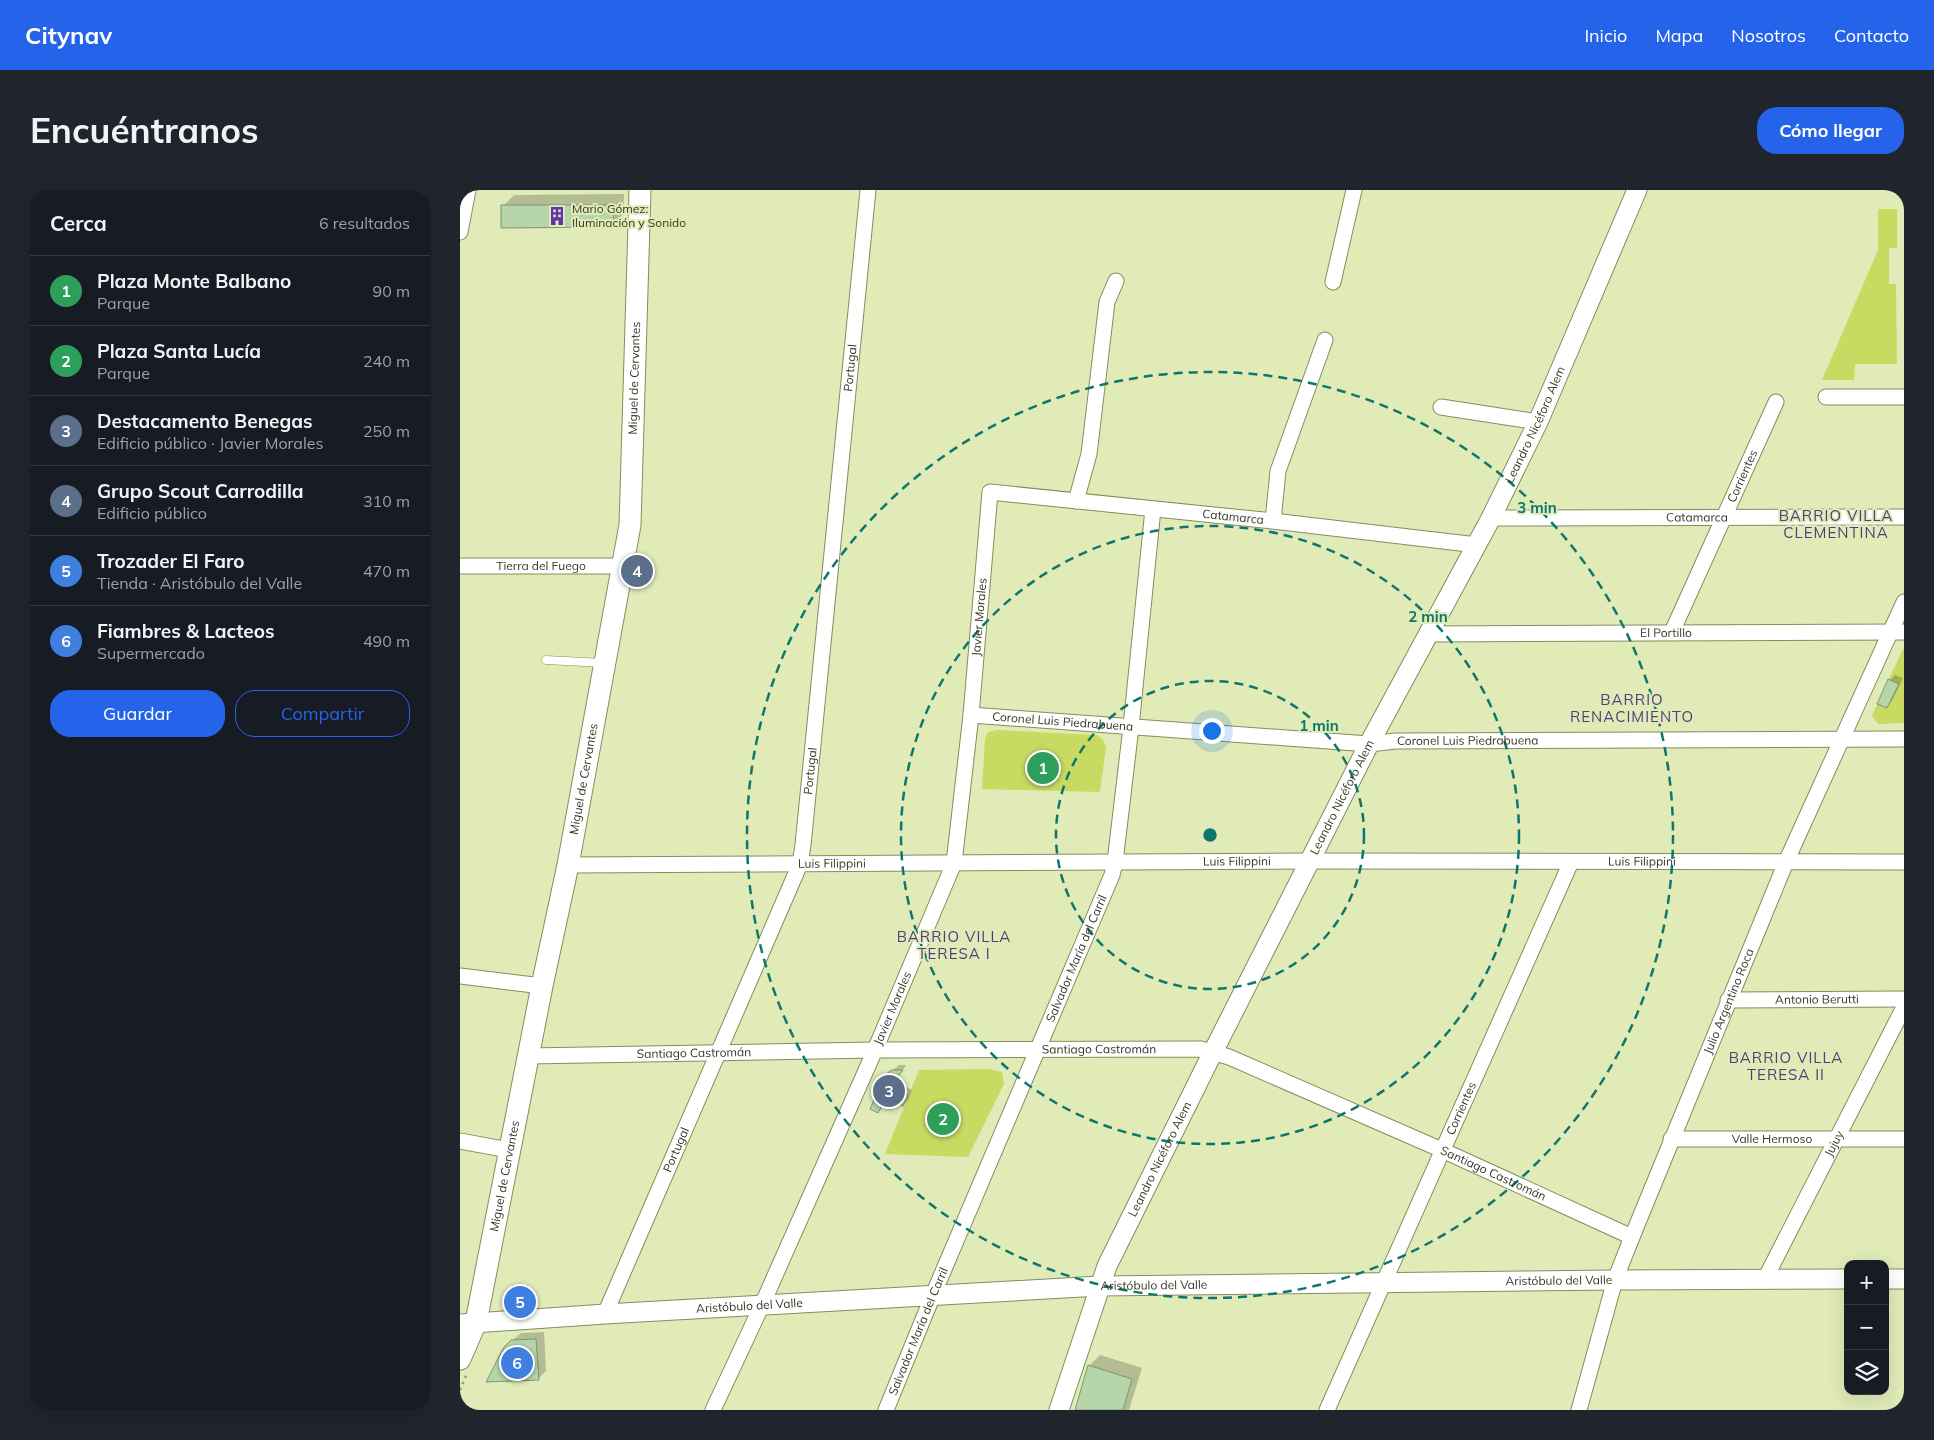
<!DOCTYPE html>
<html lang="es">
<meta charset="utf-8">
<style>
body{margin:0;font-family:Mulish,sans-serif;background:#20242c;color:#f1f3f6}
.controls{position:absolute;right:15px;bottom:15px;display:grid;overflow:hidden;border-radius:10px;box-shadow:0 5px 20px #0002}
.controls button{width:45px;height:45px;display:grid;place-items:center;padding:0;border:0;border-bottom:1px solid #363941;background:#171b24;color:#f1f3f6;font:25px sans-serif}
.you{position:absolute;left:751px;top:540px;width:18px;height:18px;margin:-12px;border:4px solid #fff;border-radius:50%;background:#1a73e8;box-shadow:0 0 0 8px #1a73e833}
.badge{display:grid;place-items:center;width:32px;height:32px;border-radius:50%;background:#2563eb;color:#fff;font-size:16px;font-weight:700}
.pin{position:absolute;translate:-50% -50%;border:2px solid #fff;box-shadow:0 1px 5px #0006}
.list{margin:0;padding:0;list-style:none}
h2{display:flex;justify-content:space-between;align-items:center;height:65px;margin:0;padding:0 20px;font-size:21px}
h2 small{font-size:16px;font-weight:400;color:#9ea1a6}
.list li{display:grid;grid-template-columns:32px 1fr auto;gap:15px;align-items:center;box-sizing:border-box;height:70px;padding:0 20px;border-top:1px solid #363941}
.list b{display:block;font-size:19px;white-space:nowrap}
.list p{margin:0;font-size:16px;white-space:nowrap;color:#9ea1a6}
.list em{font-size:16px;font-style:normal;color:#9ea1a6}
.actions{display:flex;gap:10px;padding:15px 20px}
.actions a{flex:1;padding:11px 0;border:1px solid #2563eb;border-radius:20px;text-align:center;font-size:18px;color:#2563eb}
.actions .main{background:#2563eb;color:#fff}
.icon{flex:none;width:28px;height:28px;fill:none;stroke:currentColor;stroke-width:2;stroke-linecap:round;stroke-linejoin:round}
.map{position:relative;flex:none;width:1444px;height:1220px;overflow:hidden;border-radius:20px}
header{display:flex;align-items:center;gap:30px;box-sizing:border-box;height:70px;padding:0 25px;background:#2563eb;color:#fff}
header strong{font-size:24px}
nav{display:flex;gap:28px;margin-inline-start:auto;font-size:18px}
.intro{display:flex;align-items:center;justify-content:space-between;box-sizing:border-box;height:120px;padding:0 30px}
h1{margin:0;font-size:35px}
.button{padding:12px 22px;border-radius:20px;background:#2563eb;color:#fff;font-size:18px;font-weight:700}
main{display:flex;gap:30px;padding:0 30px}
aside{flex:1;background:#171b24;border-radius:20px;box-shadow:0 5px 20px #0002}
.map>svg:first-child{display:block}
.green{fill:#c8da61}
.shadow{fill:#0003}
.building{fill:#b6d5aa;stroke:#7b986f}
.lines{fill:none;stroke-linecap:round;stroke-linejoin:round}
.service-casing{stroke:#848d5d;stroke-width:9}
.minor-casing{stroke:#848d5d;stroke-width:17}
.tertiary-casing{stroke:#848d5d;stroke-width:21}
.secondary-casing{stroke:#848d5d;stroke-width:23}
.path{stroke:#979e79;stroke-width:2.5;stroke-dasharray:2.5 4;stroke-linecap:butt}
.service{stroke:#fff;stroke-width:8}
.minor{stroke:#fff;stroke-width:15}
.tertiary{stroke:#fff;stroke-width:19}
.secondary{stroke:#fff;stroke-width:21}
.ring{fill:none;stroke:#0f766e;stroke-width:2.5;stroke-dasharray:9 6}
.labels{text-anchor:middle;stroke-width:4;stroke-linejoin:round;paint-order:stroke}
.poi-label{font-size:12px;fill:#363925;stroke:#e1ebb8;text-anchor:start}
.street-label{font-size:12px;fill:#363925;stroke:#e1ebb8}
.quarter-label{font-size:15px;letter-spacing:1px;fill:#513d7a;stroke:#e1ebb8}
.centre{fill:#0f766e;stroke:#e1ebb8;stroke-width:2.5}
.ring-label{font-size:15px;text-anchor:middle;font-weight:bold;fill:#0f766e;stroke:#e1ebb8;stroke-width:4;stroke-linejoin:round;paint-order:stroke}
</style>
<header>
<strong>Citynav</strong>
<nav><a>Inicio</a><a>Mapa</a><a>Nosotros</a><a>Contacto</a></nav>
</header>
<div class="intro"><h1>Encuéntranos</h1><a class="button">Cómo llegar</a></div>
<main>
<aside>
<h2>Cerca<small>6 resultados</small></h2>
<ul class="list">
<li><span class="badge" style="background:#2e9e5b">1</span><div><b>Plaza Monte Balbano</b><p>Parque</p></div><em>90 m</em></li>
<li><span class="badge" style="background:#2e9e5b">2</span><div><b>Plaza Santa Lucía</b><p>Parque</p></div><em>240 m</em></li>
<li><span class="badge" style="background:#5c6f8a">3</span><div><b>Destacamento Benegas</b><p>Edificio público · Javier Morales</p></div><em>250 m</em></li>
<li><span class="badge" style="background:#5c6f8a">4</span><div><b>Grupo Scout Carrodilla</b><p>Edificio público</p></div><em>310 m</em></li>
<li><span class="badge" style="background:#3f7fe0">5</span><div><b>Trozader El Faro</b><p>Tienda · Aristóbulo del Valle</p></div><em>470 m</em></li>
<li><span class="badge" style="background:#3f7fe0">6</span><div><b>Fiambres &amp; Lacteos</b><p>Supermercado</p></div><em>490 m</em></li>
</ul>
<div class="actions"><a class="main">Guardar</a><a>Compartir</a></div>
</aside>
<div class="map">
<svg width="1444" height="1220" viewBox="0 0 1444 1220">
<rect width="100%" height="100%" fill="#e1ebb8"/>
<path class="green" d="M1418,19H1437V58H1429V94H1436L1437,174H1395L1394,190H1362L1418,60Z
M1444,459V533L1418,534L1412,526L1442,461Z
M537,540L637,545L643,550L646,557L640,602L522,599L525,548L528,542Z
M529,879L542,882L544,894L508,967L425,964L459,880Z"/>
<path class="shadow" d="M164,4L163,24L152,36L43,16L54,5Z
M1435,485L1443,488L1432,511L1427,516L1430,490Z
M439,875H446L436,891L452,900L448,909L443,915L428,908L418,921L427,885Z
M84,1142L86,1181L78,1189L45,1157L61,1143Z
M640,1165L682,1178L669,1220H616L629,1176Z"/>
<path class="building" d="M41,15H154L153,37L41,38Z
M1428,489L1439,494L1427,518L1417,514Z
M432,880H443L431,896L448,905L443,916L426,909L418,923L410,919L426,884Z
M76,1149L79,1190L26,1192L44,1157L51,1150Z
M628,1175L672,1189L663,1220H615Z"/>
<g class="lines">
<g class="service-casing">
<path id="service" d="M86,470L144,473"/>
</g>
<g class="minor-casing">
<g id="minor">
<path d="M0,42L8,0"/>
<path d="M873,92L894,0"/>
<path d="M1366,207H1444"/>
<path d="M981,217L1078,232"/>
<path d="M616,311L629,264L647,112L656,91"/>
<path id="s1" d="M1031,328L1444,327"/>
<path d="M813,331L818,281L865,150"/>
<path id="s2" d="M0,376H163"/>
<path id="s3" d="M1212,442L1316,212"/>
<path id="s4" d="M968,444L1444,442"/>
<path id="s5" d="M511,525L909,554L936,551L1444,549"/>
<path id="s6" d="M108,675L850,671L1444,672"/>
<path d="M0,786L82,796"/>
<path id="s7" d="M1268,810L1444,809"/>
<path id="s8" d="M68,866L415,860L741,859L769,867L982,960L1172,1047"/>
<path id="s9" d="M1211,949H1444"/>
<path d="M0,951L49,960"/>
<path id="s10" d="M1305,1089L1444,817"/>
<path id="s11" d="M145,1124L340,674L343,655L408,0"/>
<path id="s12" d="M253,1220L302,1115L415,860L494,673L511,525L530,302L813,331L1017,355"/>
<path id="s13" d="M426,1220L473,1105L652,685L655,672L671,537L693,319"/>
<path id="s14" d="M867,1220L1111,672"/>
<path id="s15" d="M1119,1220L1155,1090L1172,1047L1326,672L1444,412"/>
</g>
</g>
<g class="tertiary-casing">
<g id="tertiary">
<path d="M1425,1089H1444"/>
<path id="s16" d="M0,1134L145,1124L640,1096L1155,1090L1388,1089"/>
<path id="s17" d="M599,1220L647,1076L753,862L909,554L1031,328L1078,232L1177,0"/>
</g>
</g>
<g class="secondary-casing">
<g id="secondary">
<path id="s18" d="M0,1169L16,1132L82,796L108,675L170,335L180,0"/>
</g>
</g>
<path class="path" d="M0,1200L7,1183"/>
<use href="#service" class="service"/>
<use href="#minor" class="minor"/>
<use href="#tertiary" class="tertiary"/>
<use href="#secondary" class="secondary"/>
</g>
<g class="ring">
<circle cx="750" cy="645" r="154"/>
<circle cx="750" cy="645" r="309"/>
<circle cx="750" cy="645" r="463"/>
</g>
<defs>
<g id="building-bare" transform="scale(1.5)"><path d="M-4-6H4V6H1V3H-1V6H-4ZM-2.5-4.3h1.7v1.8h-1.7ZM.8-4.3h1.7v1.8H.8ZM-2.5-1h1.7V.8h-1.7ZM.8-1h1.7V.8H.8Z" fill="#6333ab" stroke="#e1ebb8" stroke-width="2.5" paint-order="stroke"/></g>
</defs>
<g fill-rule="evenodd">
<use href="#building-bare" x="97" y="26"/>
</g>
<g class="labels">
<g class="poi-label">
<text x="112" y="23">Mario Gómez:<tspan x="112" dy="14">Iluminación y Sonido</tspan></text>
</g>
<g class="street-label">
<text dy="4" stroke="none"><textPath href="#s11" startOffset="989">Portugal</textPath></text>
<text dy="4" stroke="none"><textPath href="#s18" startOffset="999">Miguel de Cervantes</textPath></text>
<text dy="4" stroke="none"><textPath href="#s17" startOffset="1096">Leandro Nicéforo Alem</textPath></text>
<text dy="4" stroke="none"><textPath href="#s3" startOffset="171">Corrientes</textPath></text>
<text dy="4" stroke="none"><textPath href="#s12" startOffset="1215">Catamarca</textPath></text>
<text dy="4" stroke="none"><textPath href="#s1" startOffset="206">Catamarca</textPath></text>
<text dy="4" stroke="none"><textPath href="#s2" startOffset="81">Tierra del Fuego</textPath></text>
<text dy="4" stroke="none"><textPath href="#s12" startOffset="845">Javier Morales</textPath></text>
<text dy="4" stroke="none"><textPath href="#s4" startOffset="238">El Portillo</textPath></text>
<text dy="4" stroke="none"><textPath href="#s5" startOffset="92">Coronel Luis Piedrabuena</textPath></text>
<text dy="4" stroke="none"><textPath href="#s5" startOffset="498">Coronel Luis Piedrabuena</textPath></text>
<text dy="4" stroke="none"><textPath href="#s11" startOffset="584">Portugal</textPath></text>
<text dy="4" stroke="none"><textPath href="#s18" startOffset="594">Miguel de Cervantes</textPath></text>
<text dy="4" stroke="none"><textPath href="#s17" startOffset="676">Leandro Nicéforo Alem</textPath></text>
<text dy="4" stroke="none"><textPath href="#s6" startOffset="669">Luis Filippini</textPath></text>
<text dy="4" stroke="none"><textPath href="#s6" startOffset="1074">Luis Filippini</textPath></text>
<text dy="4" stroke="none"><textPath href="#s6" startOffset="264">Luis Filippini</textPath></text>
<text dy="4" stroke="none"><textPath href="#s13" startOffset="490">Salvador María del Carril</textPath></text>
<text dy="4" stroke="none"><textPath href="#s7" startOffset="89">Antonio Berutti</textPath></text>
<text dy="4" stroke="none"><textPath href="#s15" startOffset="436">Julio Argentino Roca</textPath></text>
<text dy="4" stroke="none"><textPath href="#s12" startOffset="440">Javier Morales</textPath></text>
<text dy="4" stroke="none"><textPath href="#s8" startOffset="571">Santiago Castromán</textPath></text>
<text dy="4" stroke="none"><textPath href="#s8" startOffset="166">Santiago Castromán</textPath></text>
<text dy="4" stroke="none"><textPath href="#s14" startOffset="330">Corrientes</textPath></text>
<text dy="4" stroke="none"><textPath href="#s9" startOffset="101">Valle Hermoso</textPath></text>
<text dy="4" stroke="none"><textPath href="#s10" startOffset="152">Jujuy</textPath></text>
<text dy="4" stroke="none"><textPath href="#s11" startOffset="179">Portugal</textPath></text>
<text dy="4" stroke="none"><textPath href="#s17" startOffset="271">Leandro Nicéforo Alem</textPath></text>
<text dy="4" stroke="none"><textPath href="#s8" startOffset="991">Santiago Castromán</textPath></text>
<text dy="4" stroke="none"><textPath href="#s18" startOffset="189">Miguel de Cervantes</textPath></text>
<text dy="4" stroke="none"><textPath href="#s16" startOffset="1100">Aristóbulo del Valle</textPath></text>
<text dy="4" stroke="none"><textPath href="#s16" startOffset="695">Aristóbulo del Valle</textPath></text>
<text dy="4" stroke="none"><textPath href="#s16" startOffset="290">Aristóbulo del Valle</textPath></text>
<text dy="4" stroke="none"><textPath href="#s13" startOffset="85">Salvador María del Carril</textPath></text>
</g>
<g class="quarter-label">
<text x="1376" y="331">BARRIO VILLA<tspan x="1376" dy="17">CLEMENTINA</tspan></text>
<text x="1172" y="515">BARRIO<tspan x="1172" dy="17">RENACIMIENTO</tspan></text>
<text x="494" y="752">BARRIO VILLA<tspan x="494" dy="17">TERESA I</tspan></text>
<text x="1326" y="873">BARRIO VILLA<tspan x="1326" dy="17">TERESA II</tspan></text>
</g>
</g>
<circle cx="750" cy="645" r="8" class="centre"/>
<g class="ring-label">
<text x="1077" y="323">3 min</text>
<text x="968" y="432">2 min</text>
<text x="859" y="541">1 min</text>
</g>
</svg>
<div class="controls">
<button>+</button>
<button>−</button>
<button><svg class="icon" aria-label="layers" viewBox="0 0 24 24"><path d="M12 4l9 5-9 5-9-5zM3 14l9 5 9-5"/></svg></button>
</div>
<div class="you"></div>
<div class="pin badge" style="left:583px;top:578px;background:#2e9e5b">1</div>
<div class="pin badge" style="left:483px;top:929px;background:#2e9e5b">2</div>
<div class="pin badge" style="left:429px;top:901px;background:#5c6f8a">3</div>
<div class="pin badge" style="left:177px;top:381px;background:#5c6f8a">4</div>
<div class="pin badge" style="left:60px;top:1112px;background:#3f7fe0">5</div>
<div class="pin badge" style="left:57px;top:1173px;background:#3f7fe0">6</div>
</div>
</main>
